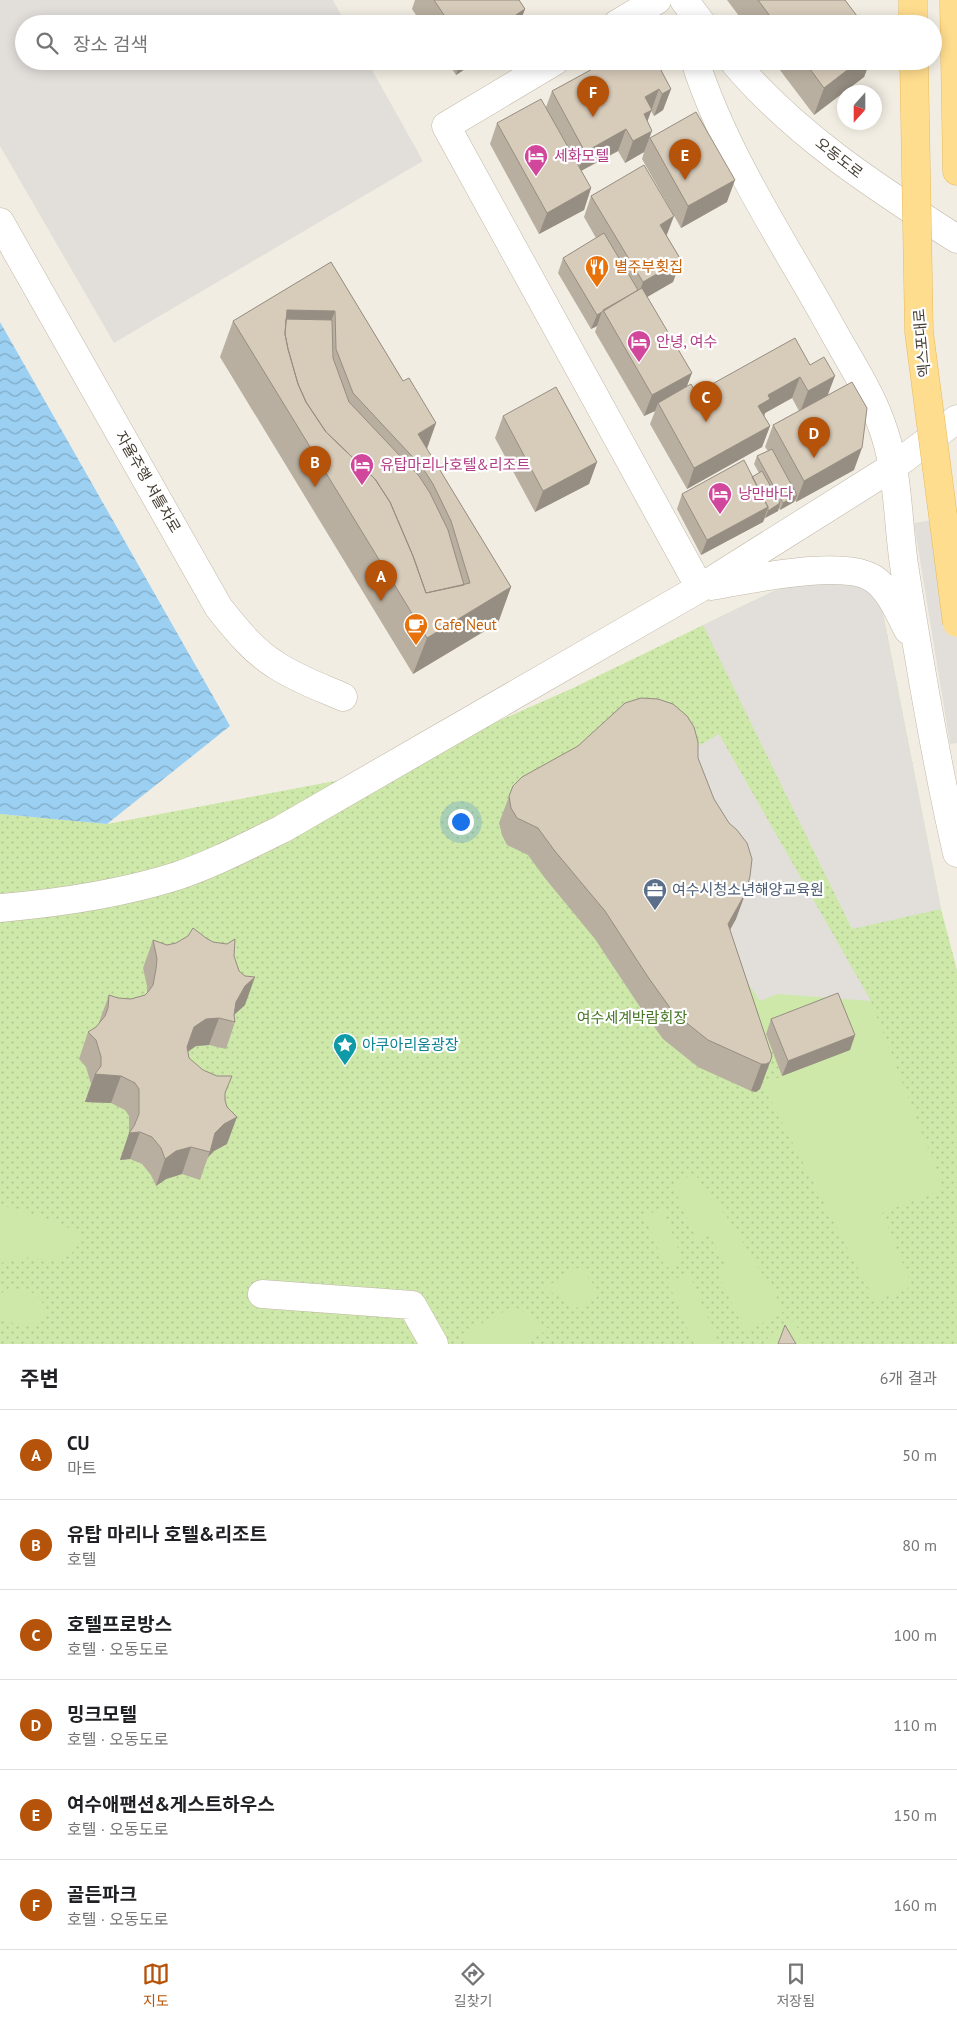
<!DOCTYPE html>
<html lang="ko">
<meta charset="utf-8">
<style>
body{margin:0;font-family:"PT Sans","Noto Sans KR",sans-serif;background:#f6f6f6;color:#202124}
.compass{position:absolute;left:837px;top:85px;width:45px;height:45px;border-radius:50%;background:#fff;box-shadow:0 2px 12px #0003;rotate:201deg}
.you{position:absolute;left:460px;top:821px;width:18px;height:18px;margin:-12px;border:4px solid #fff;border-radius:50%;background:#1a73e8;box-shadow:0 0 0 8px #1a73e833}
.badge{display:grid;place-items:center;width:32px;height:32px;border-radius:50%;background:#b45309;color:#fff;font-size:16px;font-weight:700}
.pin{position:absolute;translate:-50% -41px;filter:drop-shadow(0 1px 2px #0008)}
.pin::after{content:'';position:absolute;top:26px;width:18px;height:15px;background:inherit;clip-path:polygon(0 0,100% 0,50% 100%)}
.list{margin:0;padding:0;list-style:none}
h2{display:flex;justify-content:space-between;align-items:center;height:65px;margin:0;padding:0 20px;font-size:21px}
h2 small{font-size:16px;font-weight:400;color:#757577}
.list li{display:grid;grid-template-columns:32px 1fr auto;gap:15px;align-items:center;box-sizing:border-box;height:90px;padding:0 20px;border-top:1px solid #e0e0e0}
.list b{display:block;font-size:19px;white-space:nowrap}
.list p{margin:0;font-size:16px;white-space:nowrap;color:#757577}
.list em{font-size:16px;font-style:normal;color:#757577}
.icon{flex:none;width:28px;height:28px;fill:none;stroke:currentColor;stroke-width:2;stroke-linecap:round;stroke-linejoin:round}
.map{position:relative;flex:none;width:957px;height:1344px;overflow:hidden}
.search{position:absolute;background:#fff;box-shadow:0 2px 12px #0003;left:15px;right:15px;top:15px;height:55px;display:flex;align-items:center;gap:12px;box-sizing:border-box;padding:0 18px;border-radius:28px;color:#757577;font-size:19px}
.sheet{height:605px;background:#fff}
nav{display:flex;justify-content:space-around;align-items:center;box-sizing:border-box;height:70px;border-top:1px solid #e0e0e0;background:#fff;font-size:14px;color:#757577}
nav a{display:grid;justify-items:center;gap:2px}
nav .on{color:#b45309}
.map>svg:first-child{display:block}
.grass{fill:url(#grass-dots)}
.garden{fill:#cde8a9}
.parking{fill:#e2dfdb}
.water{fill:url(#water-waves)}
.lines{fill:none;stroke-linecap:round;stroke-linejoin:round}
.minor-casing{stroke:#c0b7a7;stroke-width:29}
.major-casing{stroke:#e7ba5b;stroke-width:29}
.minor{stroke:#fff;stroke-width:28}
.major{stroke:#ffdd8e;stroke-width:28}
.major-bridge-casing{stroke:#e7ba5b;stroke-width:29;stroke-linecap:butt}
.major-bridge{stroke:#ffdd8e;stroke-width:28}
.wall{fill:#b9afa0}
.shaded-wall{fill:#968e82}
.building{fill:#d7cbba;stroke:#968e82;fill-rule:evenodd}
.labels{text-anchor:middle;stroke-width:4.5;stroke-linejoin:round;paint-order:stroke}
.hotel-label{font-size:15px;fill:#b23c85;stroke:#fff;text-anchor:start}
.street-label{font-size:15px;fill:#433c32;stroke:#fff}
.food-label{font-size:15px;fill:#c56008;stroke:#fff;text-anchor:start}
.service-label{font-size:15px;fill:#4e5e75;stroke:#fff;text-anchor:start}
.park-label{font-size:15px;fill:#457625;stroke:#fff}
.culture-label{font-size:15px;fill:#0d838f;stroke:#fff;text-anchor:start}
</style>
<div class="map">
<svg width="957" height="1344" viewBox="0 0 957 1344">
<defs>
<pattern id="grass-dots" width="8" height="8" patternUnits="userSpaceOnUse" patternTransform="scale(1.25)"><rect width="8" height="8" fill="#cde8a9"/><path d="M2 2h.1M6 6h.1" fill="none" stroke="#b1c892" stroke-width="1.8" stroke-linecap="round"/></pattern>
<pattern id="water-waves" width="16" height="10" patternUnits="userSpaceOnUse" patternTransform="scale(1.25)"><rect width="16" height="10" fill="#9bd0f2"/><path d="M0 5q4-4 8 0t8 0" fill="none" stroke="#80aac5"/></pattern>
</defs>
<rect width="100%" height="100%" fill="#f2ede2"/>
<path class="grass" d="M774,591L880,598L941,909L957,970V1344H0V814L107,824L383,772L573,688Z"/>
<path class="garden" d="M721,943L760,1000L778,994L870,999L944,1189L882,1213L912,1286L875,1301L762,1084L849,1050L770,1045L751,1052Z
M694,1173L731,1223L785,1311L746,1332L716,1271L727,1264L709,1236L697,1241L673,1186Z
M0,1205C28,1212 54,1221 80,1233L83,1236L82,1239L73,1252L61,1260L48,1261L31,1257L0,1263Z
M663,1209L683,1261L665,1268L645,1215Z
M580,1267L601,1294L580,1309L544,1288Z
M689,1273L719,1344H694L668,1282Z
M17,1290C32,1290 44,1296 45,1313L38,1325L21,1326L0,1318V1293Z
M514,1306L549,1329L523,1344H467L460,1335Z
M794,1321L806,1344H771L767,1336Z"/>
<path class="parking" d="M0,0H333L346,24H24V61H367L423,161L114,343L0,146Z
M957,516V743L950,744L914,523Z
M853,580L880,598L941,909L852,929L703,625L774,591L791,585Z
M719,734L871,1001L778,994L760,1001L721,943L741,893L750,890L726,840L691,750Z"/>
<path class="water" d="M0,322L230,726L107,824L0,814Z"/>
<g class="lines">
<g class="minor-casing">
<path id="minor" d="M684,0L702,24
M617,24L657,0
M555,61L446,126L700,588
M695,61C726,157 784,242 832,329C849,360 869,390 881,423C899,471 897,516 904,565C919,661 935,758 957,853
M733,61C795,135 877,188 957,239
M0,222L219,608C236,629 253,651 276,665C297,679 320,687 343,697
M711,586C748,580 844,558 874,579C890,590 899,613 908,630
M0,908C59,903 120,894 177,876C213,864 247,846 282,829L700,588L894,466L957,419
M262,1294L412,1305L434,1344"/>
</g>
<g class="major-casing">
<path id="major" d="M913,0V24
M954,0L957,171"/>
</g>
<use href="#minor" class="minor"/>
<use href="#major" class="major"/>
<g class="major-bridge-casing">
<path id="major-bridge" d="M914,61L919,332L957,623"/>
</g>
<use href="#major-bridge" class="major-bridge"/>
</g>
<path class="wall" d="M415,0H519L525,9L519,24H422L412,9Z
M727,0H845L863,24H745Z
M447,61H477L456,75Z
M595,61H656L671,89L663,110L654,116L651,111L647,121L650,138L727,202L681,228L642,159L644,152L625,163L618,151L581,171L591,188L584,210L539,234L490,144L497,123L546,107L552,91L592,69Z
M773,61H870L864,77L814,115Z
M591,196L667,236L681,260L673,282L647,297L687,386L696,393L810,365L828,395L854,470L796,502L795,500L794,502L780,510L779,508L778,511L765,518L763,522L701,555L677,509L682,494L752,477L759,473L754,464L757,456L768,451L765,447L773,425L799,411L792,398L765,413L764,416L770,426L762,447L687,489L650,424L655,411L644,416L595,332L597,326L591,329L558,273L563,258L596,238L584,217Z
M331,262L403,381L436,423L427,449L511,587L498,623L413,674L220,357L233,321Z
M503,416L597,462L589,484L535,512L495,438Z
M698,758L736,919L730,930L772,1056L760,1089L756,1092L751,1091L698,1067L663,1039L638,1004L595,939L544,877L528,855L507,845L502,835L499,823L513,786Z
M206,938L234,956L245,1005L235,1014L234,1015L235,1022L226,1049L209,1045L196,1046L188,1052L189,1058L225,1094L227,1144L214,1151L208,1157L200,1180L182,1174L166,1179L156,1186L151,1175L142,1164L130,1159L120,1160L129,1134V1116L125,1110L111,1103L85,1102L91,1084L86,1067L79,1059L88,1032L96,1027L99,1024V1022L109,995L118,998L131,999L145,995L147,993V986L143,968L153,940L167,945Z
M771,1019L855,1035L850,1050L782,1076L766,1034Z"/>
<path class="shaded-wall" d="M525,9L519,24H502Z
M461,61H477L456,75Z
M858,61H870L864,77L814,115L824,88Z
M659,89L644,131L636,136L645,97Z
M671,89L663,110L654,116L662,94Z
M626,129L618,151L577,173L585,152Z
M652,131L644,152L625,163L633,141Z
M735,180L727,202L681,228L688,206Z
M591,188L584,210L539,234L547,213Z
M674,216L666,237L660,225Z
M681,260L673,282L635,304L643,282Z
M287,310L335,311L322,347L282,346Z
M602,311L597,326L591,329L597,315Z
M692,373L684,394L658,403L655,411L644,416L652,395Z
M835,376L827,397L800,412L808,391Z
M800,377L792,398L765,413L763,421L758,406L768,395Z
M436,423L423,459L418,434Z
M770,426L762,447L687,489L694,468Z
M862,448L854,470L796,502L804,481Z
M597,462L589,484L535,512L543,491Z
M797,495L794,502L780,510L783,503Z
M780,503L778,511L765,518L768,511Z
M768,507L763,522L701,555L707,540Z
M511,587L498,623L413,674L427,638Z
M746,892L736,919L718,951L728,924Z
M255,977L245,1005L235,1014L231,1021L236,1002L245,986Z
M219,1018L209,1045L196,1046L184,1054L194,1027L206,1019Z
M855,1035L850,1050L782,1076L788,1061Z
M770,1062L760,1089L756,1092L751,1091L761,1064Z
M95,1074L121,1076L111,1103L85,1102Z
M237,1117L227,1144L214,1151L208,1157L215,1133L224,1124Z
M140,1132L130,1159L120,1160L129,1133Z
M191,1147L182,1174L166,1179L156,1186L165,1159L176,1151Z"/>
<path class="building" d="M434,0H519L525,9L502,24H450Z
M758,0H845L863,24H776Z
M596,61H656L671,89L662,94L659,89L645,97L652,110L644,114L652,131L633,141L626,129L585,152L552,91L598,66Z
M804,61H859L824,88Z
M541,99L591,188L547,213L497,123Z
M696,112L735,180L688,206L650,138Z
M644,165L674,216L660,225L681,260L643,282L591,196Z
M604,233L638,290L597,315L563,258Z
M331,262L403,381L409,378L436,423L418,434L511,587L427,638L233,321ZM287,310L335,311L336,349L353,393L422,467L433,484L451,521L470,583L426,593L413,556L390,502L375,479L326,432L306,402L298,384L288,349L285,334Z
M642,288L692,373L652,395L603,310Z
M286,319L332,320L333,358L349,402L419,476L430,493L448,530L464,585L426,593L413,556L390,502L375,479L326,432L306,402L298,384L288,349L285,334Z
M795,338L810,365L824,357L835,376L808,391L800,377L768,395L770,399L758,406L770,426L694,468L658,403L691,384L696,393Z
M852,382L867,408L862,448L804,481L773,425Z
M556,387L597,462L543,491L503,416Z
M772,449L797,495L783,503L757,456Z
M744,460L768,507L707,540L682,494Z
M762,471L780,503L768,511V507L752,477Z
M641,698L658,699L673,704L687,716L694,727L698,742V758L714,799L729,823L737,830L747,843L752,859L750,876L746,892L728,924L772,1056L770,1062L766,1064H761L708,1040L673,1012L648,977L605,911L554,850L538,828L517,818L511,808L509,796L513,786L522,777L578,746L625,703Z
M193,928L206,938L213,942L227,944L235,939L234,956L239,971L245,976L255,977L245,986L236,1002L234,1015L235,1022L219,1018L206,1019L194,1027L187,1047L189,1058L203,1070L217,1076H232L225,1093V1100L227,1107L237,1117L224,1124L215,1133L210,1152L191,1147L176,1151L165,1159L161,1148L152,1137L140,1132L129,1133L134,1126L139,1114V1089L135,1083L121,1076L95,1074L101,1066V1057L96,1040L88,1032L96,1027L105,1016L108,1008L109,995L118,998L131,999L145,995L148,992L153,985L156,969L157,959L153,940L167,945L176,943L188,936Z
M838,993L855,1035L788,1061L771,1019Z
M785,1325L796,1344H778Z"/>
<defs>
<g id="hotel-pin" transform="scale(1.25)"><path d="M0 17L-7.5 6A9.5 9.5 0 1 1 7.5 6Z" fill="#d1479c" stroke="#fff"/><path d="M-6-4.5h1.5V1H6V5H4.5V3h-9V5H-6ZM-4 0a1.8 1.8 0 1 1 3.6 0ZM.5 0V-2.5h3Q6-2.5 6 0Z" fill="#fff"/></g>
<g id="restaurant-pin" transform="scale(1.25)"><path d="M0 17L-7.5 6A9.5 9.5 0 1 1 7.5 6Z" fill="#e8710a" stroke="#fff"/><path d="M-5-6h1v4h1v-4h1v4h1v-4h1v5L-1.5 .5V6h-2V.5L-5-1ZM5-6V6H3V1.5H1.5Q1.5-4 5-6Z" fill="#fff"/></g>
<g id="cafe-pin" transform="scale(1.25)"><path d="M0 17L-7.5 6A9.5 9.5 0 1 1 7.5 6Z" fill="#e8710a" stroke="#fff"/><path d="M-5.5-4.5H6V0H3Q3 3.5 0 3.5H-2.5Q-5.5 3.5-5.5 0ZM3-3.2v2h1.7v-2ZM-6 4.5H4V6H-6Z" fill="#fff"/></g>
<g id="office-pin" transform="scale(1.25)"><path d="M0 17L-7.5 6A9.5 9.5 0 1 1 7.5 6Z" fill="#5c6f8a" stroke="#fff"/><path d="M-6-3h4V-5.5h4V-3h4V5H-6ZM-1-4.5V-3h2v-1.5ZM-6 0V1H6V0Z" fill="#fff"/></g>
<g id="sight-pin" transform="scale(1.25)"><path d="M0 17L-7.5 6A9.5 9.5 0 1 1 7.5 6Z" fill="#0f9aa8" stroke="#fff"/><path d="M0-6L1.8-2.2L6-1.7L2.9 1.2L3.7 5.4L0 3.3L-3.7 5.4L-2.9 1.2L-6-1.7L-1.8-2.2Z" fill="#fff"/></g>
</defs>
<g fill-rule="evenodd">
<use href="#hotel-pin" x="536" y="156"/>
<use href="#restaurant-pin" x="597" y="267"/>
<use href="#hotel-pin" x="639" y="342"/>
<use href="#hotel-pin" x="362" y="465"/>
<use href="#hotel-pin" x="720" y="494"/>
<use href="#cafe-pin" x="416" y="625"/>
<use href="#office-pin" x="655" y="890"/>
<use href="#sight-pin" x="345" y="1045"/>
</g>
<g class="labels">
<g class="hotel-label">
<text x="554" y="161">세화모텔</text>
<text x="656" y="347">안녕, 여수</text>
<text x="380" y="470">유탑마리나호텔&amp;리조트</text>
<text x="738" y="499">낭만바다</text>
</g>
<g class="street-label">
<text transform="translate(839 158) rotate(38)" y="5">오동도로</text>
<text transform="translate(922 343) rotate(-95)" y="5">엑스포대로</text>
<text transform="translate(148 482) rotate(60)" y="5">자율주행 셔틀차로</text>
</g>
<g class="food-label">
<text x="614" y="272">별주부횟집</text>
<text x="434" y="630">Cafe Neut</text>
</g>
<g class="service-label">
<text x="672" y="895">여수시청소년해양교육원</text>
</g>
<g class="park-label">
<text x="632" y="1023">여수세계박람회장</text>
</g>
<g class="culture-label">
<text x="362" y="1050">아쿠아리움광장</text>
</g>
</g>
</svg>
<svg class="compass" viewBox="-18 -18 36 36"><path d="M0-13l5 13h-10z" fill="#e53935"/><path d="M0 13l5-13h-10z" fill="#757577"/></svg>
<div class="you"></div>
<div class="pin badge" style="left:381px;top:601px">A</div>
<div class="pin badge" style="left:315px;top:487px">B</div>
<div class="pin badge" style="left:706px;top:422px">C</div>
<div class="pin badge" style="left:814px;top:458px">D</div>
<div class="pin badge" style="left:685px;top:180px">E</div>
<div class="pin badge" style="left:593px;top:117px">F</div>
<div class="search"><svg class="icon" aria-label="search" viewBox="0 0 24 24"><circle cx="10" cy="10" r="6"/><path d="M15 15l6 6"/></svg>장소 검색</div>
</div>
<section class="sheet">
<h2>주변<small>6개 결과</small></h2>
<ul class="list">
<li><span class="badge">A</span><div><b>CU</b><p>마트</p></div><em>50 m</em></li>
<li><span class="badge">B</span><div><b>유탑 마리나 호텔&amp;리조트</b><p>호텔</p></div><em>80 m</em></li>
<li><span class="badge">C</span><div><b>호텔프로방스</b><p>호텔 · 오동도로</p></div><em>100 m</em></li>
<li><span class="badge">D</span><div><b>밍크모텔</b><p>호텔 · 오동도로</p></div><em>110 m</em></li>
<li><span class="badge">E</span><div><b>여수애팬션&amp;게스트하우스</b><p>호텔 · 오동도로</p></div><em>150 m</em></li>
<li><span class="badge">F</span><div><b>골든파크</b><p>호텔 · 오동도로</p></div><em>160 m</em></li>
</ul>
</section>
<nav>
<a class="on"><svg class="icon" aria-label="map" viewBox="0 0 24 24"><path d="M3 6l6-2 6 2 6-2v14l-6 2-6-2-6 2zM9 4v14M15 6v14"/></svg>지도</a>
<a><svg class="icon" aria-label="directions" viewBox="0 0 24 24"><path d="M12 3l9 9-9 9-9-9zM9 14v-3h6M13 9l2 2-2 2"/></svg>길찾기</a>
<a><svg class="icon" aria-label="saved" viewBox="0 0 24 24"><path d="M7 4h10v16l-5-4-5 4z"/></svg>저장됨</a>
</nav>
